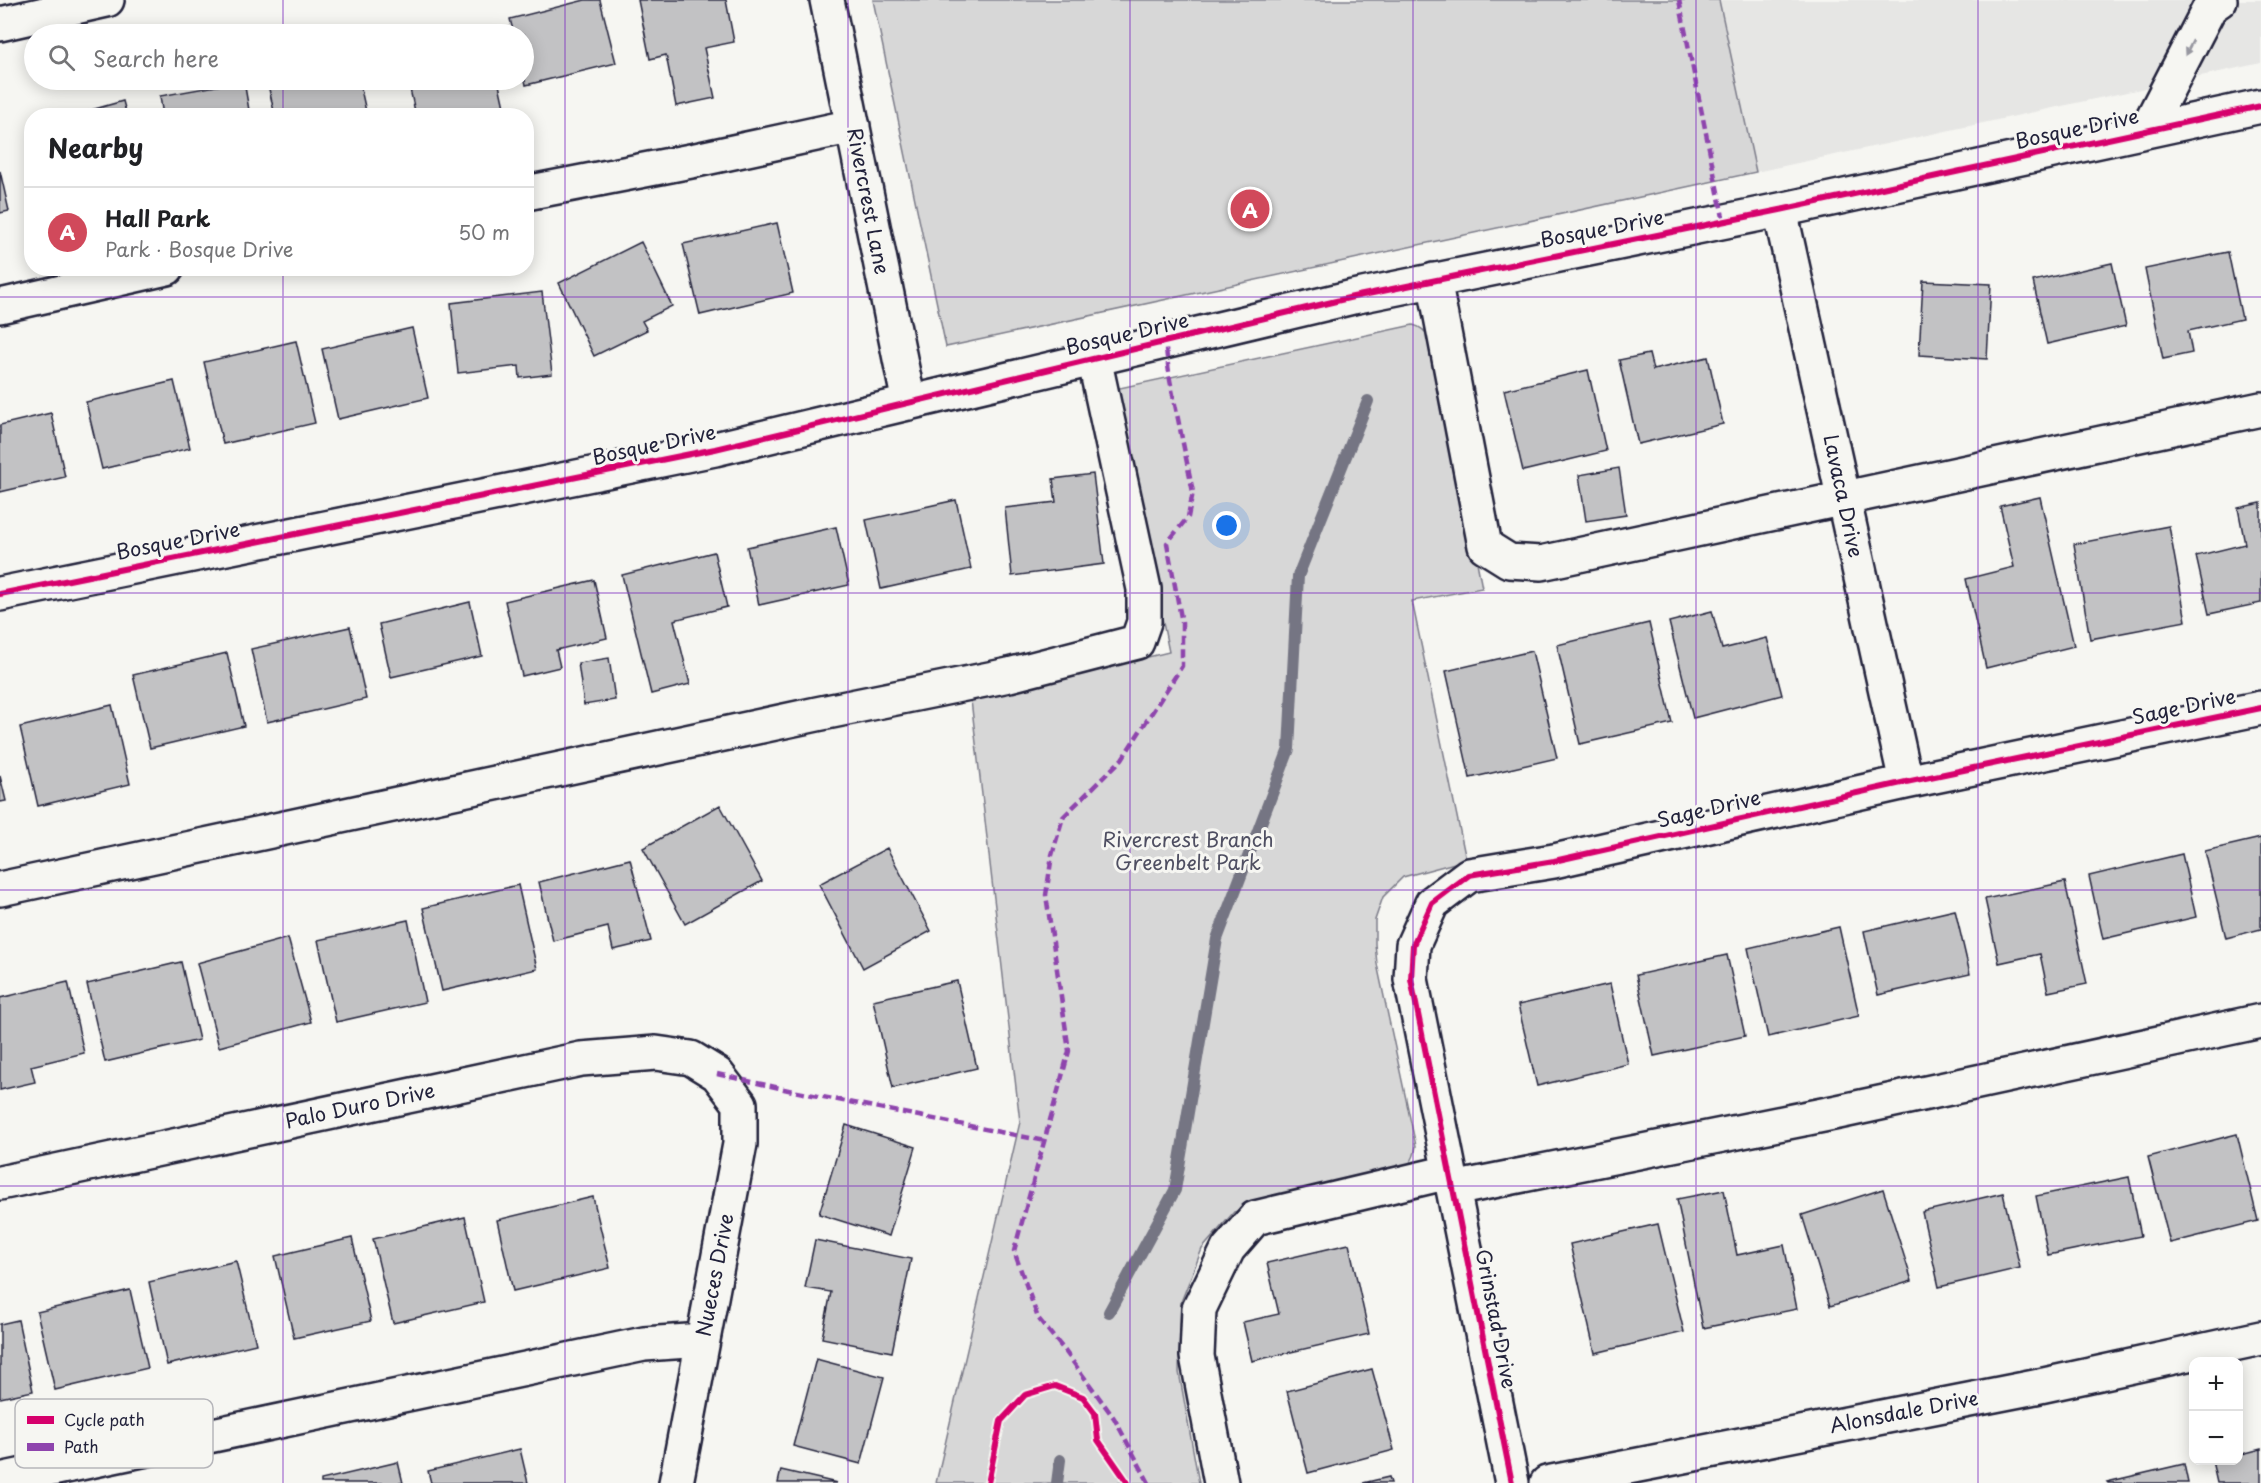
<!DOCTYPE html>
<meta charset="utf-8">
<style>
body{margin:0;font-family:"Playpen Sans",sans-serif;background:#f2f2f2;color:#202124}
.controls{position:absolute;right:18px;bottom:18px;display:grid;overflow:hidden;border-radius:12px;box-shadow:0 3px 15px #0003}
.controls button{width:54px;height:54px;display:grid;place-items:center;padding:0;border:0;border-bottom:2px solid #e0e0e0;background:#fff;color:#202124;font:30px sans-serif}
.you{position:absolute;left:1227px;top:526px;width:21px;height:21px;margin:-15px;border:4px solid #fff;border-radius:50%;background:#1a73e8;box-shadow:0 0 0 9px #1a73e833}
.badge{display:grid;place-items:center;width:39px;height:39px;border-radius:50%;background:#d1495b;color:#fff;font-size:20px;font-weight:700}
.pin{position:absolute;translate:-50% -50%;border:3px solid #fff;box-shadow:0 2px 6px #0006}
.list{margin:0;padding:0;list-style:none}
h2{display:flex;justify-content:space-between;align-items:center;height:78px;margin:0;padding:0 24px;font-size:26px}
h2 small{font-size:20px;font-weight:400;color:#757577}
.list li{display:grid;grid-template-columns:39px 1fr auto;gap:18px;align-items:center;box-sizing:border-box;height:90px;padding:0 24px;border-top:2px solid #e0e0e0}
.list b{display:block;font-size:22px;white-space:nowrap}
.list p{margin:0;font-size:20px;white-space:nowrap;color:#757577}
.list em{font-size:20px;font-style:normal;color:#757577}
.icon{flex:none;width:33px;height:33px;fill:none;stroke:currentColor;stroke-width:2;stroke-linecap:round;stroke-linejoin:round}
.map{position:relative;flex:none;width:2261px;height:1483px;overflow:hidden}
.search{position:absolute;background:#fff;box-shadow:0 3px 15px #0003;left:24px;top:24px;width:510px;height:66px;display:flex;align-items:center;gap:15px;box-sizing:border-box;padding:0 21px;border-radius:33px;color:#757577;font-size:22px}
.panel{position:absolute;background:#fff;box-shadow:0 3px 15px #0003;left:24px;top:108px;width:510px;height:168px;border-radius:24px}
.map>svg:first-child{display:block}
.built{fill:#e6e6e4}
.green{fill:#d7d7d7;stroke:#7c7c89;stroke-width:1.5}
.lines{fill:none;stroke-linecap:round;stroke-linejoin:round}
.stream{stroke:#757583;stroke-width:12}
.building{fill:#c2c2c4;stroke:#22223b;stroke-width:1.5}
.minor-casing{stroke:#22223b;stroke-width:38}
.minor{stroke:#f6f6f2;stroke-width:33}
.quiet{stroke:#8e44ad;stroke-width:4.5;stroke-dasharray:9 4.5;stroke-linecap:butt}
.cycleway-casing{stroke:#f6f6f2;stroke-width:10}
.cycleway{stroke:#d6006c;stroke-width:6}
.oneway{fill:#9797a0}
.grid{fill:none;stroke:#7b2cbf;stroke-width:1.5;stroke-opacity:0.55}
.labels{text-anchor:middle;stroke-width:6;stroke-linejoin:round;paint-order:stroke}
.street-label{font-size:20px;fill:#22223b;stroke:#f6f6f2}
.park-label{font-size:20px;fill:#4f4f62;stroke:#f6f6f2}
.key{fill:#f6f6f2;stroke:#b6b6bb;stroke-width:1.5}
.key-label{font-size:16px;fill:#22223b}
</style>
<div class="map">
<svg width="2261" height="1483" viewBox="0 0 2261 1483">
<rect width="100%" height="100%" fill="#f6f6f2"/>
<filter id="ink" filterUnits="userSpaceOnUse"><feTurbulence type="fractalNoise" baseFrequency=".0167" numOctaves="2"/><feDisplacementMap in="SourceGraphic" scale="12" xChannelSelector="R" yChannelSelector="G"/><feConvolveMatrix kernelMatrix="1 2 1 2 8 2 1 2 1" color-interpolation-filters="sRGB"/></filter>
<g filter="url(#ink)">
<path class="built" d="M1719,0H2261V63L1756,172Z"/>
<path class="green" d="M873,0H1719L1756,172L946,347Z
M1413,325C1434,330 1435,354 1440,372L1482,588L1412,601L1466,860L1403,877L1383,897L1375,920V944L1377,964L1416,1146C1414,1162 1408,1167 1393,1173L1234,1212L1202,1249L1181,1302L1179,1372L1199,1483H936L1020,1122L971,700L1169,652L1115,389Z"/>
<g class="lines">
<path class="stream" d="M1109,1312L1175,1190L1217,939L1289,749L1298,576L1368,401
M1057,1483L1060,1460"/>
</g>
<path class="building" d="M585,0H600L616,63L526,85L524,75V34H514L510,19Z
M638,0H726L734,42L704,48L715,98L676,106L666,55L650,59Z
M267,80H359L367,116H275Z
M408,80H498L506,116H416Z
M244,81L250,116H163L160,96Z
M123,101L127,116H70Z
M0,171L9,211L0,213Z
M777,223L793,293L700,315L683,244Z
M641,242L672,306L642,321L647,330L594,356L559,283Z
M2228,252L2242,319L2188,331L2192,353L2163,359L2145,269Z
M2112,263L2126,326L2047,344L2033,281Z
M1923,281L1991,284L1987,359L1919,355Z
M542,292L552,374L520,378L519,366L458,373L451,303Z
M412,328L428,398L338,419L322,349Z
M296,341L315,423L223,444L204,362Z
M1649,354L1653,370L1708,357L1723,424L1638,444L1619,360Z
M1588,370L1606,451L1523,471L1504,390Z
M174,381L190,448L102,469L86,402Z
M51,413L65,477L0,492V425Z
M1619,468L1626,515L1586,521L1579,475Z
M1093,474L1104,564L1012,576L1005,508L1056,502L1053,479Z
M2040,497L2074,646L1986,668L1966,579L2014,567L2000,506Z
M956,500L971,569L881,589L866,520Z
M2261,503V603L2209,614L2196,556L2245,544L2238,508Z
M2169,526L2186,621L2090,639L2074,544Z
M836,527L849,585L759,605L747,547Z
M714,552L727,607L674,620L690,684L651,694L622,575Z
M594,580L607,638L556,650L560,667L522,676L505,601Z
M470,602L482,656L391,677L379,624Z
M1712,611L1722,649L1767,638L1782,695L1693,718L1669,622Z
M1649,623L1672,723L1580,744L1557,645Z
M350,627L366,699L267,722L251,649Z
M1532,651L1557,758L1470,778L1446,671Z
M227,653L244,726L150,748L133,675Z
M609,658L615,700L584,705L578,663Z
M112,705L130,784L38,806L20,727Z
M0,776L6,801L0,802Z
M720,805L762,881L685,924L643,848Z
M2261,838V929L2226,938L2205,851Z
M887,848L931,931L863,968L819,884Z
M2182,854L2196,917L2103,939L2089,876Z
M630,859L651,941L613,950L608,927L553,941L539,882Z
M2065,882L2087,984L2048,992L2040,954L1999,963L1985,899Z
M518,885L537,969L442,991L423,908Z
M1955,910L1970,974L1878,995L1864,931Z
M408,920L425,1002L336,1022L318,940Z
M1839,927L1859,1016L1768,1037L1748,948Z
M288,938L311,1022L219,1047L197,963Z
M1727,955L1745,1036L1654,1056L1636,975Z
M181,962L199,1040L105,1062L87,984Z
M957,981L977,1068L893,1088L873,1000Z
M68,982L84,1053L31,1066L35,1082L0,1090V998Z
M1610,984L1628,1064L1537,1086L1518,1005Z
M846,1125L916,1147L889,1236L819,1214Z
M2237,1134L2258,1221L2170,1243L2148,1157Z
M2129,1177L2141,1236L2048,1255L2036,1196Z
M1883,1189L1912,1281L1830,1306L1802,1215Z
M1724,1190L1737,1255L1784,1245L1797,1309L1703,1328L1677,1199Z
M2003,1193L2020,1268L1939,1287L1922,1212Z
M593,1197L610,1268L513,1291L497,1220Z
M465,1217L484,1302L393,1323L373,1239Z
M1658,1224L1684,1332L1595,1353L1570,1244Z
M352,1238L371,1321L294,1338L275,1256Z
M815,1240L911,1259L892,1352L822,1338L831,1292L805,1288Z
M1349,1244L1369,1334L1252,1361L1243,1322L1279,1314L1267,1263Z
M236,1261L256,1344L167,1365L149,1282Z
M130,1290L148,1368L55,1390L37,1312Z
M18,1320L33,1391L0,1398V1324Z
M816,1359L884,1377L861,1464L793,1446Z
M1372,1369L1394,1450L1308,1473L1287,1391Z
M520,1449L528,1483H431L428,1471Z
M2261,1449V1483H2217L2212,1461L2238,1460V1455Z
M398,1462L403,1483H321V1480Z
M2184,1464L2188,1483H2108L2107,1482Z
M781,1470L837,1483H778Z
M1389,1477L1391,1483H1363Z"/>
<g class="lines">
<g class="minor-casing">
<path id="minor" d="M827,0L909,403
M0,24L107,0
M2146,131L2210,7L2220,0
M526,193L696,160L853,126
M1780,210L1906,782
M1434,280L1485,546L1509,561L1541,563L2261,409
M0,306L167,268
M0,594L715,449L1353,297L1780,210L2261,106
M0,889L817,714L1009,675L1137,642L1144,622V589L1094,358
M0,1183L581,1059L656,1053L691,1058L717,1074L740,1104V1144L676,1483
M1453,1189L1838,1112L2261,1021
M0,1480L644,1344L703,1340
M1221,1483L1197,1356L1199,1309L1228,1249L1255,1218L1449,1172
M1512,1483L1411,979L1413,945L1432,903L1469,875L1554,861L1906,782L2261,708
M1547,1483L2035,1387L2261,1338"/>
</g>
<use href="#minor" class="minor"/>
<path class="quiet" d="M1679,0L1724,222
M717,1074L793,1091L1045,1141
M1149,1483L1114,1418L1065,1351L1038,1318L1014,1251L1069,1051L1046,895L1052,855L1063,817L1122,759L1182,666V623L1167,543L1188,517L1193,492L1170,380L1165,342"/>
<g class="cycleway-casing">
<path id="cycleway" d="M0,594L715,449L1353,297L1780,210L2261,106
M988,1483L1001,1421L1025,1395L1055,1386L1083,1397L1095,1413L1098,1440L1128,1483
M1512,1483L1411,979L1413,945L1432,903L1469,875L1554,861L1906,782L2261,708"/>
</g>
<use href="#cycleway" class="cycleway"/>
</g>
<defs><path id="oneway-solid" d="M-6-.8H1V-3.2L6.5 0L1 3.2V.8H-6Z" transform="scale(1.5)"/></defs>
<use class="oneway" href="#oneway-solid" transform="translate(2189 48) rotate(117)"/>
</g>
<path class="grid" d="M283,0V34M565,0V1483M848,0V1483M1130,0V1483M1413,0V1483M1696,0V1483M1978,0V1483M283,80V116M283,268V1483M0,297H2261M0,593H2261M0,890H2261M0,1186H2261"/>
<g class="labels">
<g class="street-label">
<text transform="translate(2077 129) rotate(-12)" y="7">Bosque Drive</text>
<text transform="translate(868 201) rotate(79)" y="7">Rivercrest Lane</text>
<text transform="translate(1602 229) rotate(-11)" y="7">Bosque Drive</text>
<text transform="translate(1127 334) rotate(-13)" y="7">Bosque Drive</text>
<text transform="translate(654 445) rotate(-12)" y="7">Bosque Drive</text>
<text transform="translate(1843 496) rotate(78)" y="7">Lavaca Drive</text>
<text transform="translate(178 541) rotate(-11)" y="7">Bosque Drive</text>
<text transform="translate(2184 707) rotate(-12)" y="7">Sage Drive</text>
<text transform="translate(1709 809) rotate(-13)" y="7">Sage Drive</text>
<text transform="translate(360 1106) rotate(-12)" y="7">Palo Duro Drive</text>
<text transform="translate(715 1275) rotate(-79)" y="7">Nueces Drive</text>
<text transform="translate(1496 1319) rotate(79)" y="7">Grinstad Drive</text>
<text transform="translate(1904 1412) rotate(-11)" y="7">Alonsdale Drive</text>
</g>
<g class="park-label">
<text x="1188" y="847">Rivercrest Branch<tspan x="1188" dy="23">Greenbelt Park</tspan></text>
</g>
</g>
<rect x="15" y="1399" width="198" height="69" rx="9" class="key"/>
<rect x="27" y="1416" width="27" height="8" fill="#d6006c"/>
<rect x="27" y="1443" width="27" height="8" fill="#8e44ad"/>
<g class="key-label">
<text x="64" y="1426">Cycle path</text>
<text x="64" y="1453">Path</text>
</g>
</svg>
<div class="controls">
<button>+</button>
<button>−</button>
</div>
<div class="you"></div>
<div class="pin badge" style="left:1250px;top:209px">A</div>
<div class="search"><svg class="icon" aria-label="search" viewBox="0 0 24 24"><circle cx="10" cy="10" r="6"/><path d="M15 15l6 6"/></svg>Search here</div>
<section class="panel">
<h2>Nearby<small></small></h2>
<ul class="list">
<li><span class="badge">A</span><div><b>Hall Park</b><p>Park · Bosque Drive</p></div><em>50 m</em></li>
</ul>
</section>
</div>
